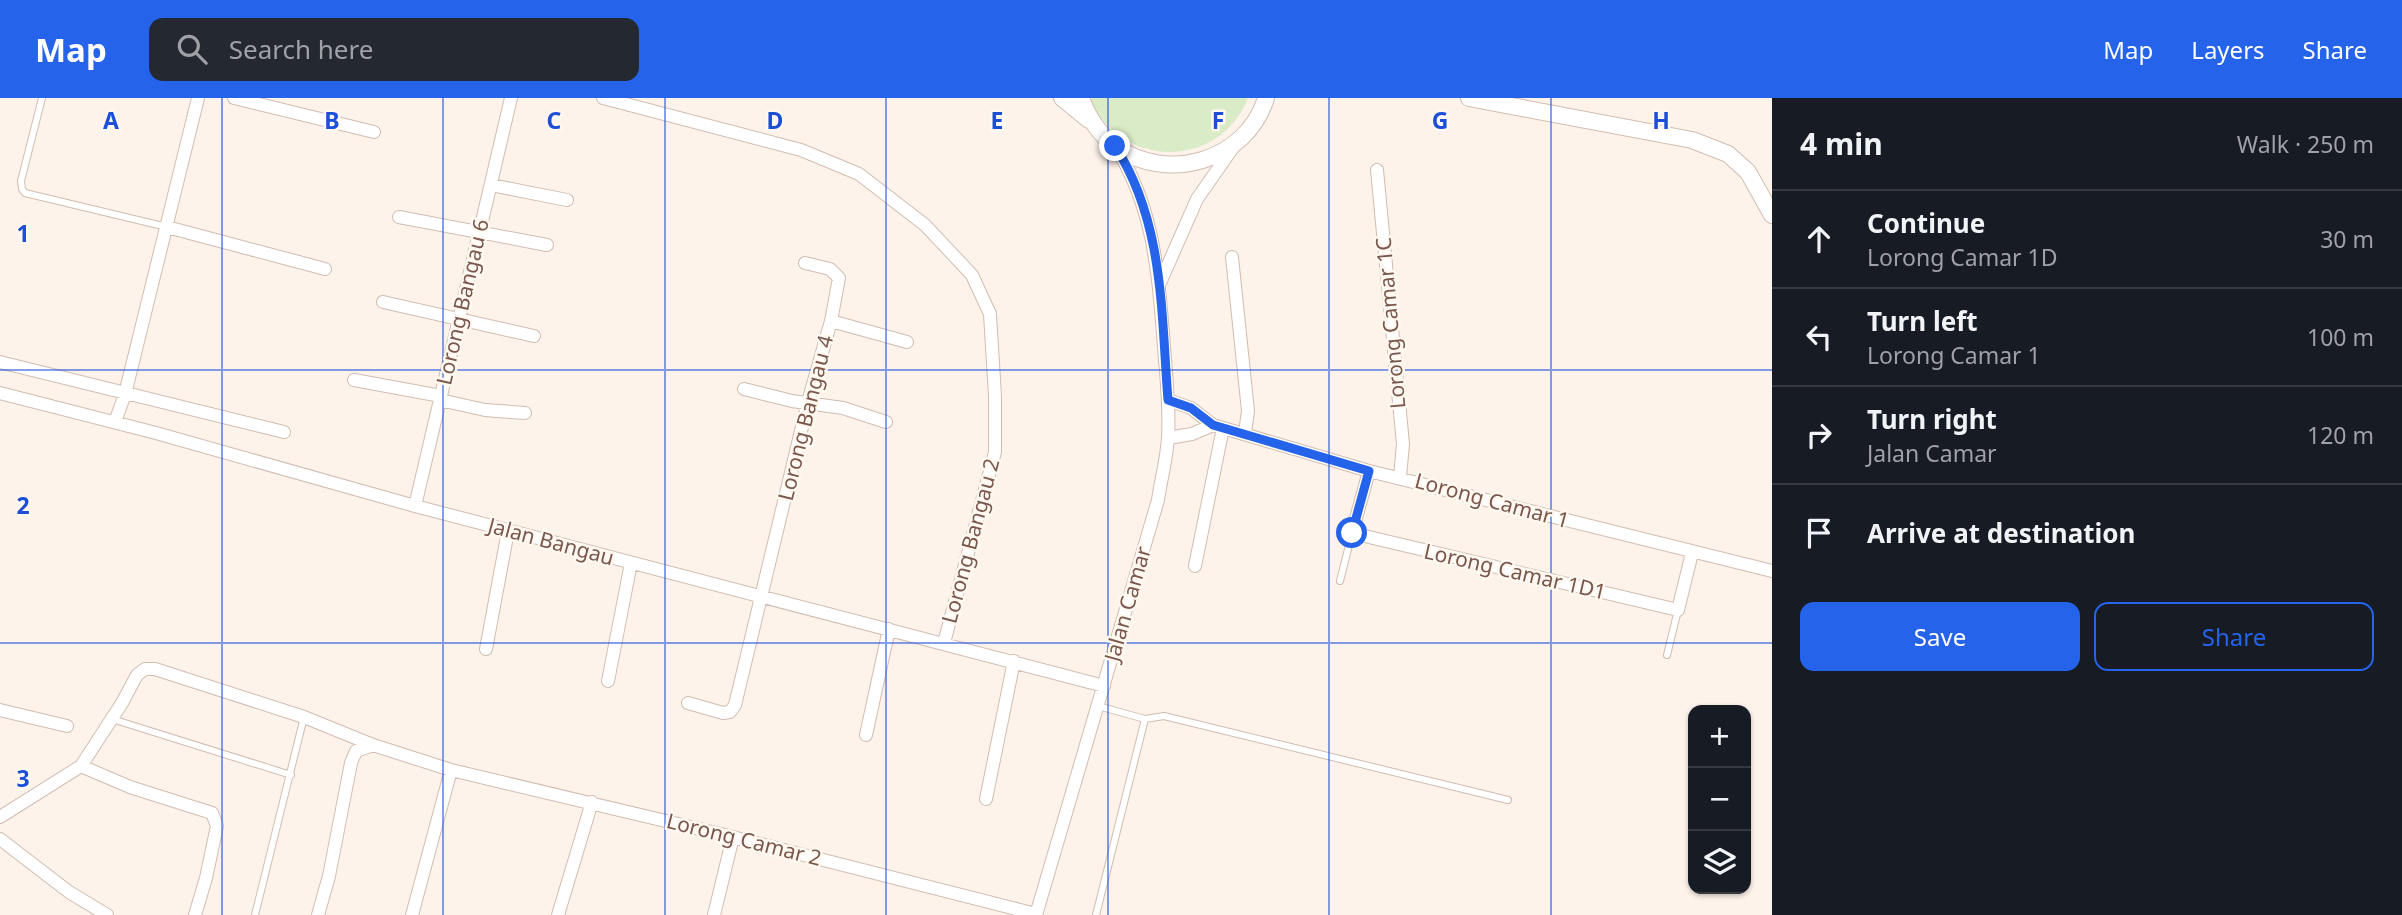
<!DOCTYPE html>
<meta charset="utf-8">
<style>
body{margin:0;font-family:"Noto Sans",sans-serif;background:#242831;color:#f1f3f6}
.controls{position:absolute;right:21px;bottom:21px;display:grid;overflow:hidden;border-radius:14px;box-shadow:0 2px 5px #0004}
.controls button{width:63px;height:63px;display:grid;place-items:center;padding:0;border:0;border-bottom:2px solid #363941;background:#171b24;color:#f1f3f6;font:35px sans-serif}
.stop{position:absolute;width:21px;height:21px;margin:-16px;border:5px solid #2563eb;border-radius:50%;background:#fff}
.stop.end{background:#2563eb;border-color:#fff;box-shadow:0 2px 7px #0008}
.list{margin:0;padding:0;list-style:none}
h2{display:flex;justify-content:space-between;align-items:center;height:91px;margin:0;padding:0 28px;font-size:30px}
h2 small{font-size:23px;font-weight:400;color:#9ea1a6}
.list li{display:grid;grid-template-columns:46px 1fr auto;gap:21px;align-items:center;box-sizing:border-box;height:98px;padding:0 28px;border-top:2px solid #363941}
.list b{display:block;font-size:26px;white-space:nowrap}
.list p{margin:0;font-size:23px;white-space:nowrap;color:#9ea1a6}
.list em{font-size:23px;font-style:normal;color:#9ea1a6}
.actions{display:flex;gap:14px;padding:21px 28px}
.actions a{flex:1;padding:16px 0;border:2px solid #2563eb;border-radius:14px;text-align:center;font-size:24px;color:#2563eb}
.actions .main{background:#2563eb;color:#fff}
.icon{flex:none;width:38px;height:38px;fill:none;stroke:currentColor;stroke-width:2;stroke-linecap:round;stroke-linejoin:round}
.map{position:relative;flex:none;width:1772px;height:817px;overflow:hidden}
header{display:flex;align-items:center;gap:42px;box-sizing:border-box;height:98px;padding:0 35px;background:#2563eb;color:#fff}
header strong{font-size:33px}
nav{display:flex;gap:38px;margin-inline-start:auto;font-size:24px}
.search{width:490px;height:63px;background:#242831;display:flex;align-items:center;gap:18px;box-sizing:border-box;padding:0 24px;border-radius:14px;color:#9ea1a6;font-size:26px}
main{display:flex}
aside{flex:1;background:#171b24}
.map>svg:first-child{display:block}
.green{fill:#daebc7}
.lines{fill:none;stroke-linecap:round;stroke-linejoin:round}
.service-casing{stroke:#d2bcb1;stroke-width:8}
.minor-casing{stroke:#d2bcb1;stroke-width:14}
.tertiary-casing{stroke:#d2bcb1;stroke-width:18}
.service{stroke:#fff;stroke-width:6}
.minor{stroke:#fff;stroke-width:12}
.tertiary{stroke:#fff;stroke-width:16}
.route{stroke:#2563eb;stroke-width:9}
.grid{fill:none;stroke:#1d4ed8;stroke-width:2;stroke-opacity:0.55}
.labels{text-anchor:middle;stroke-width:5;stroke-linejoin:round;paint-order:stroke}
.street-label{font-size:21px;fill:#79574c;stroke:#fff8f1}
.grid-label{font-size:23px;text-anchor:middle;font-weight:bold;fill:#1d4ed8;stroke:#fff8f1;stroke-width:5;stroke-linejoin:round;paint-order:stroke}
</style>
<header>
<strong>Map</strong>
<div class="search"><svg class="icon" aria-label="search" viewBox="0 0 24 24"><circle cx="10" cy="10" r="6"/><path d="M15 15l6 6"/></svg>Search here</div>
<nav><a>Map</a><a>Layers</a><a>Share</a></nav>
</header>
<main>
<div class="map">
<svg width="1772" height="817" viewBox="0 0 1772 817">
<rect width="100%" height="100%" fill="#fdf3ea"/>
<path class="green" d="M1090,0H1248C1219,73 1119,71 1090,0Z"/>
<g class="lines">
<g class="service-casing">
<path id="service" d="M42,0L21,83L22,91L25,95L167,129
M1340,483L1352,435
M1667,557L1678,512
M1098,608L1145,621L1164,618L1508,702
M112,621L291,677
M255,817L304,619
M1096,817L1145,621"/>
</g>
<g class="minor-casing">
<path id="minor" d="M234,0L374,34
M603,0L801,52L859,76L925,127L972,177L990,216L995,298V354L944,545
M1377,72L1403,346L1400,379
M491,87L567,102
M399,119L547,147
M167,129L325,171
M1232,159L1248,313L1245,335
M1160,185L1197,101L1234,48
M383,204L534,238
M831,223L907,244
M0,264L284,334
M354,282L441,298
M744,291L792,303L843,310L886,324
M0,295L156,335L415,408L1104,588
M440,302L485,312L525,315
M1168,302L1191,310L1213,327L1369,373L1772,473
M115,324L125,296L198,0
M1168,340L1192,336L1213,327
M1369,373L1352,435L1678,512L1692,455
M415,408L511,0
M1195,468L1223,330
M486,551L508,433
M608,583L631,465
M688,605L723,615L730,614L735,607L808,304L831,223L839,180L830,171L805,165
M0,612L67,628
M866,637L889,531
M81,668L130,689L212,715L217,728L206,780L195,817
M986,701L1014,563
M0,719L81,668L122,605L137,577L145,571H155L304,619L373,647
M0,741L69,794L107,817
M318,817L329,778L351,665L356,653L373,647L451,672L733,739L1036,816
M412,817L451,672
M558,817L592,704
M714,817L733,739
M1036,817L1158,402C1161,381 1167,360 1168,339C1170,309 1166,278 1164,248C1158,176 1155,111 1115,48"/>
</g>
<g class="tertiary-casing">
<path id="tertiary" d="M1062,0L1089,22
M1081,0C1088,19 1099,36 1115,48C1167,86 1247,63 1266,0
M1469,0L1692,42L1728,56L1748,74L1772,117"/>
</g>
<use href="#service" class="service"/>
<use href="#minor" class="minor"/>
<use href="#tertiary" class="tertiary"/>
</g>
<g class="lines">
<path class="route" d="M1115,48C1164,124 1161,214 1168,302L1191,310L1213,327L1369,373L1352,435"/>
</g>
<path class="grid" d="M222,0V817M443,0V817M665,0V817M886,0V817M1108,0V817M1329,0V817M1551,0V817M0,272H1772M0,545H1772"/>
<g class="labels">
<g class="street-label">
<text transform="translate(463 204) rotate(-77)" y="7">Lorong Bangau 6</text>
<text transform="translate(1391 225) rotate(-95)" y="7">Lorong Camar 1C</text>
<text transform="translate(806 320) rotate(-76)" y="7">Lorong Bangau 4</text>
<text transform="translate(1492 403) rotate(15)" y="7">Lorong Camar 1</text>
<text transform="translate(971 443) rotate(-75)" y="7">Lorong Bangau 2</text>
<text transform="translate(551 444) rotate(15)" y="7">Jalan Bangau</text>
<text transform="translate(1515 474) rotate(13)" y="7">Lorong Camar 1D1</text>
<text transform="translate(1128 506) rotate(-74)" y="7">Jalan Camar</text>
<text transform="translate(744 742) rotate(14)" y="7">Lorong Camar 2</text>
</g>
</g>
<g class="grid-label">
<text x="111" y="31">A</text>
<text x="332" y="31">B</text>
<text x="554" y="31">C</text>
<text x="775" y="31">D</text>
<text x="997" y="31">E</text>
<text x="1218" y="31">F</text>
<text x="1440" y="31">G</text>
<text x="1661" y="31">H</text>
<text x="23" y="144">1</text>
<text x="23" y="416">2</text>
<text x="23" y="689">3</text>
</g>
</svg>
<div class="controls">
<button>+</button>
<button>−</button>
<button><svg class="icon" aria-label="layers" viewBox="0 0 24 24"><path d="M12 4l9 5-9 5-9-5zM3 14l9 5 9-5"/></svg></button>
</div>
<div class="stop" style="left:1352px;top:435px"></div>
<div class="stop end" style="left:1115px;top:48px"></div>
</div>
<aside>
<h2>4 min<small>Walk · 250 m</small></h2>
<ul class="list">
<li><svg class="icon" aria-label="ahead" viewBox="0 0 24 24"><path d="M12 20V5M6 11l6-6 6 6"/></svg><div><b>Continue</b><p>Lorong Camar 1D</p></div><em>30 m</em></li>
<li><svg class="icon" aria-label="left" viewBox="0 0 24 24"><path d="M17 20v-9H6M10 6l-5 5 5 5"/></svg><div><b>Turn left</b><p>Lorong Camar 1</p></div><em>100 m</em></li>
<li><svg class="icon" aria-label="right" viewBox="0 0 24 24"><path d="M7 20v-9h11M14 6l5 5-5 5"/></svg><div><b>Turn right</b><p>Jalan Camar</p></div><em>120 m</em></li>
<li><svg class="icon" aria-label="arrive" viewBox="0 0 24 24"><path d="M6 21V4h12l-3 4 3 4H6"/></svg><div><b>Arrive at destination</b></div></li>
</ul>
<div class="actions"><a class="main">Save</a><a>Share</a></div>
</aside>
</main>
